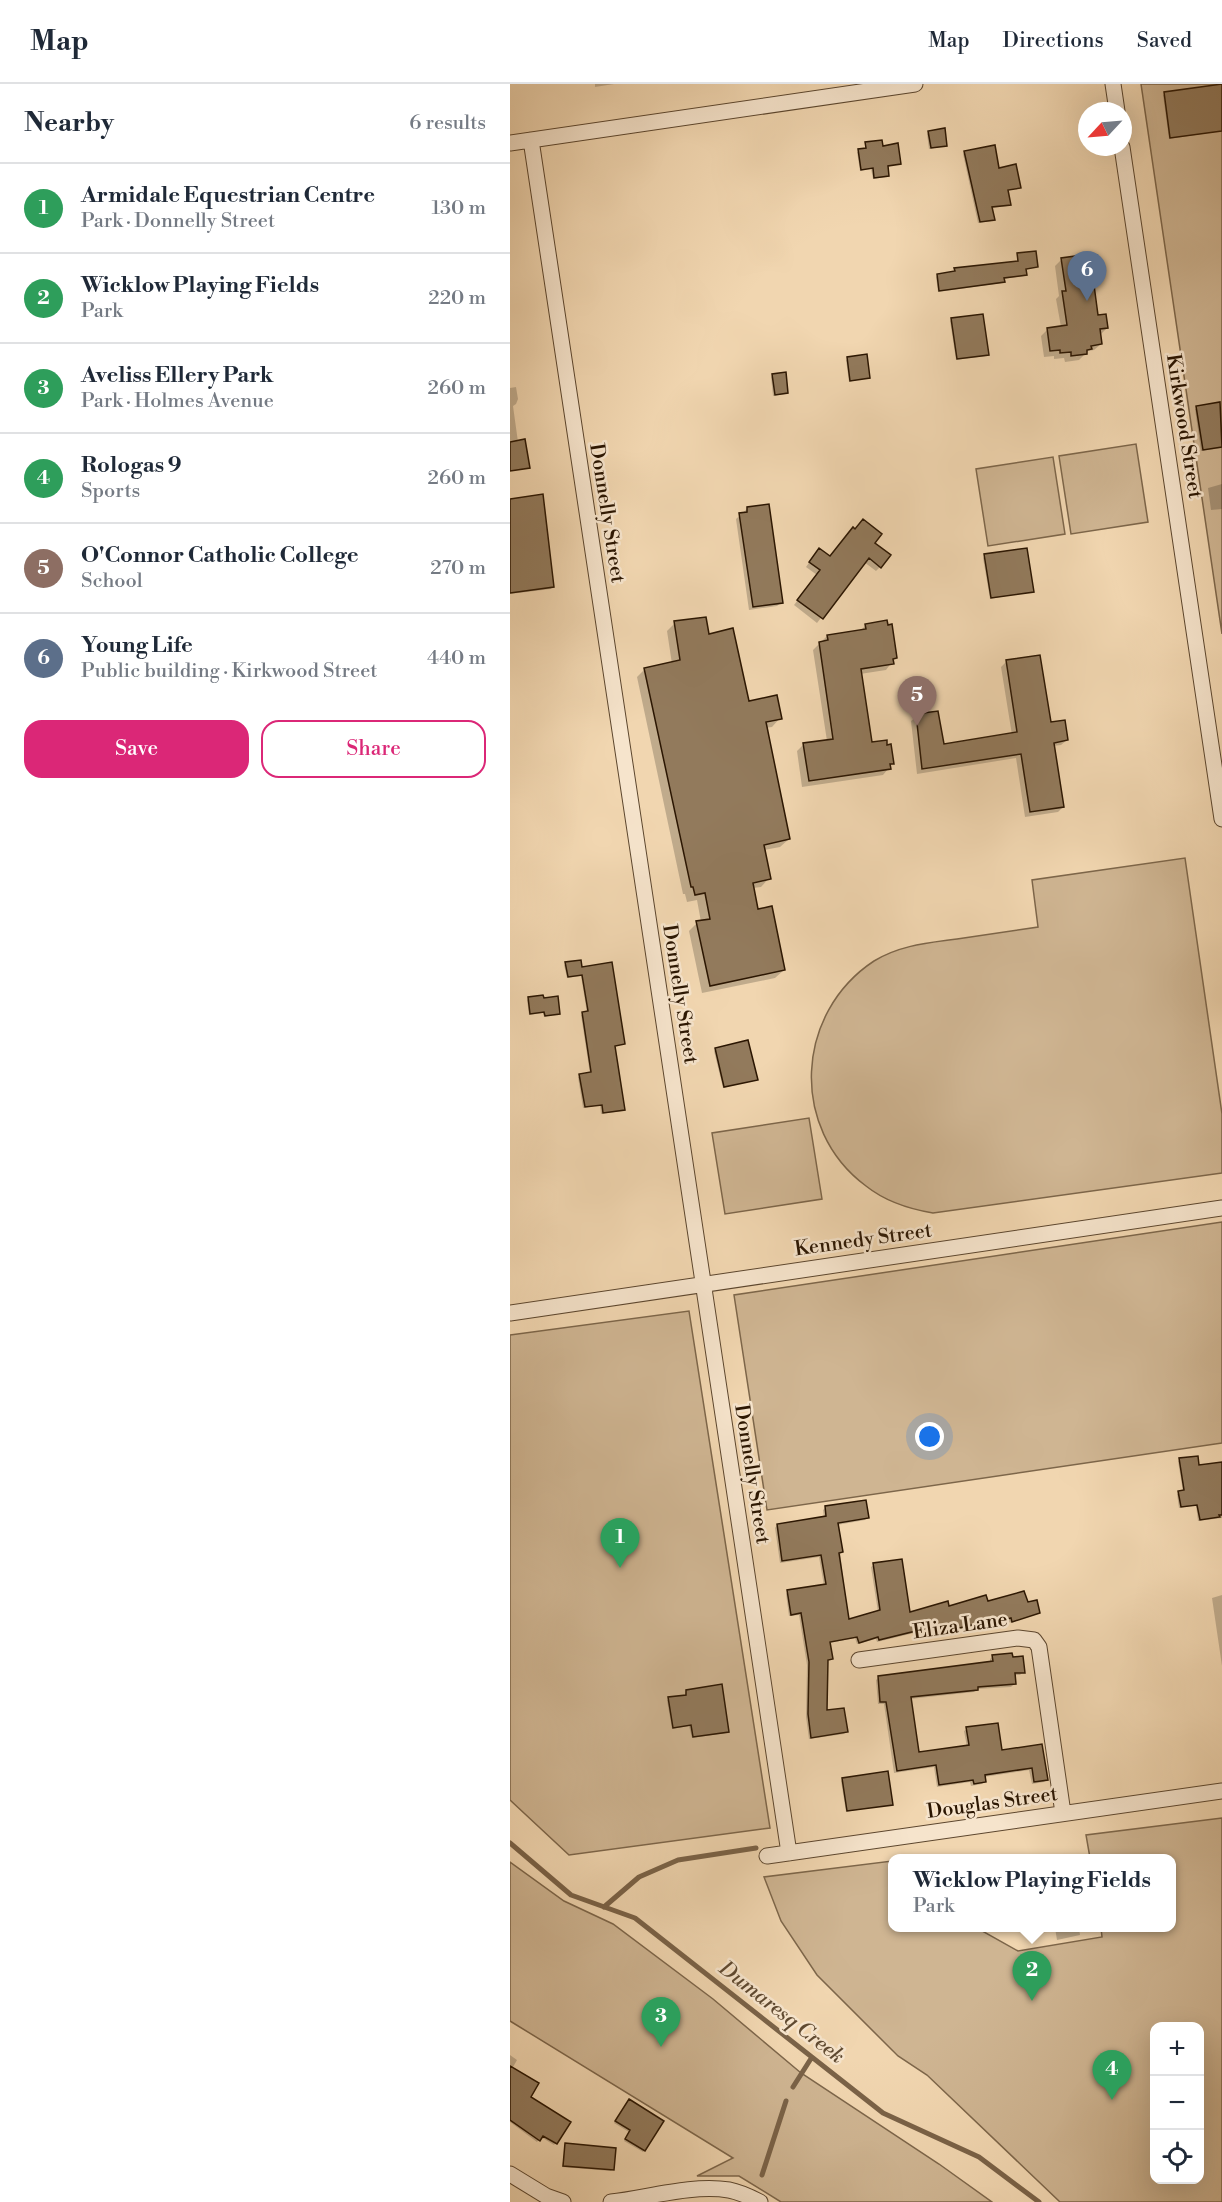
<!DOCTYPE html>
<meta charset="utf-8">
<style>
body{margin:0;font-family:"Libre Bodoni",serif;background:#f6f6f7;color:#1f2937}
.controls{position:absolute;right:18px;bottom:18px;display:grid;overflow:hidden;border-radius:12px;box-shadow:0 6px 24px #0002}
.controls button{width:54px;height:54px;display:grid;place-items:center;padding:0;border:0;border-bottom:2px solid #e0e1e3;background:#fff;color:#1f2937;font:30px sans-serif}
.compass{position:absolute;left:568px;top:18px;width:54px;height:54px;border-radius:50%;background:#fff;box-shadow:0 6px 24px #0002;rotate:244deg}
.you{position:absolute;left:420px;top:1353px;width:21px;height:21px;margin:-15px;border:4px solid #fff;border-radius:50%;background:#1a73e8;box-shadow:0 0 0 9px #1a73e833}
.badge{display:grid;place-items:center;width:39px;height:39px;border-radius:50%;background:#db2777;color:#fff;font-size:20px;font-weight:700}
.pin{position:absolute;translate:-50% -50px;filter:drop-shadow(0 2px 3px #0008)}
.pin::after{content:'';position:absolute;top:32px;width:21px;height:18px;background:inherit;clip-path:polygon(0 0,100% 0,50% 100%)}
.popup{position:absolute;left:378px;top:1770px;width:288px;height:78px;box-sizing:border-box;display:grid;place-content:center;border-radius:12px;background:#fff;filter:drop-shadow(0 2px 4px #0005);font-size:20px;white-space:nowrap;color:#747a83}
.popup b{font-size:22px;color:#1f2937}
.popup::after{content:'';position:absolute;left:50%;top:100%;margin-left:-12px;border:12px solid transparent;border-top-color:#fff}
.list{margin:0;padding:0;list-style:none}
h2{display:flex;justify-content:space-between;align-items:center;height:78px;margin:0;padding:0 24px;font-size:26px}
h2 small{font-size:20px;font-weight:400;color:#747a83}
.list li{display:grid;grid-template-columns:39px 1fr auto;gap:18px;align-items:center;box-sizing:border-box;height:90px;padding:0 24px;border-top:2px solid #e0e1e3}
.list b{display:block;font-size:22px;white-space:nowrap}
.list p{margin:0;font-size:20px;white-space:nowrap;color:#747a83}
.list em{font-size:20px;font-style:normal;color:#747a83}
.actions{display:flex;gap:12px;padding:18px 24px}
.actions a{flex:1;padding:14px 0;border:2px solid #db2777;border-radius:18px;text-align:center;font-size:21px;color:#db2777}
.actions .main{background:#db2777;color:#fff}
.icon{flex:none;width:33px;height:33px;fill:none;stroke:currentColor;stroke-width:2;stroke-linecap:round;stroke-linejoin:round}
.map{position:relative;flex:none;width:712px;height:2118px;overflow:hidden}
header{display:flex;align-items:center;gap:36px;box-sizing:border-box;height:84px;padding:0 30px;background:#fff;border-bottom:2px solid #e0e1e3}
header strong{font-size:28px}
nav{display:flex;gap:33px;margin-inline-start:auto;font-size:21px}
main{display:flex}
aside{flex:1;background:#fff}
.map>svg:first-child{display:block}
.green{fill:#cfb592;stroke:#7d664a;stroke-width:1.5;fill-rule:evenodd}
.shadow{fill:#0003}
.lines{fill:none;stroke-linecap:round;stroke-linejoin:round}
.stream{stroke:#7a6247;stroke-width:5}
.building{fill:#927a5c;stroke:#2b1602;stroke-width:1.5}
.minor-casing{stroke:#5c462e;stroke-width:17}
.minor{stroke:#f6e4cc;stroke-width:15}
.labels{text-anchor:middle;stroke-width:5;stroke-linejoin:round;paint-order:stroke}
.street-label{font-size:20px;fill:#2b1602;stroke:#f6e4cc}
.water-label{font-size:21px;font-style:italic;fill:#5f4930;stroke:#f6e4cc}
</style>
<header>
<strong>Map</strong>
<nav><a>Map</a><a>Directions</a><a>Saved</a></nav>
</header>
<main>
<aside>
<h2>Nearby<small>6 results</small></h2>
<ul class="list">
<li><span class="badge" style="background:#2e9e5b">1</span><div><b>Armidale Equestrian Centre</b><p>Park · Donnelly Street</p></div><em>130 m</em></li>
<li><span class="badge" style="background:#2e9e5b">2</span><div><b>Wicklow Playing Fields</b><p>Park</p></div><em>220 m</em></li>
<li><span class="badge" style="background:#2e9e5b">3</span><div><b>Aveliss Ellery Park</b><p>Park · Holmes Avenue</p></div><em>260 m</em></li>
<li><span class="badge" style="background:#2e9e5b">4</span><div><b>Rologas 9</b><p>Sports</p></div><em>260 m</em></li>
<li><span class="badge" style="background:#8d6e63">5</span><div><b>O'Connor Catholic College</b><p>School</p></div><em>270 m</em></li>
<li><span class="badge" style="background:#5c6f8a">6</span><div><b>Young Life</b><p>Public building · Kirkwood Street</p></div><em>440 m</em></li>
</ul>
<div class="actions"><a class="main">Save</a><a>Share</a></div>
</aside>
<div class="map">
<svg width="712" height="2118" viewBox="0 0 712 2118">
<rect width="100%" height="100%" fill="#f1d6b0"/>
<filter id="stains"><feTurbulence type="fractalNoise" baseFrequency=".00333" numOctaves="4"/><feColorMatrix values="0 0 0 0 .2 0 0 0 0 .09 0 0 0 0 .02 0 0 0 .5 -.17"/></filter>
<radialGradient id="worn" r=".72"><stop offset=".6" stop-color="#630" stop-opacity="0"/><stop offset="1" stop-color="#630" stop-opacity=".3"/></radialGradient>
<path class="green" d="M631,0H712V550Z
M626,360L638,438L561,450L549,372Z
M543,373L555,450L478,462L466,385Z
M675,774L712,1030V1089L423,1129C399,1125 376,1118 356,1102C279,1045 285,929 364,877C390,861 418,859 447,855C474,851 501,847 528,843L522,796Z
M299,1034L312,1115L215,1130L202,1049Z
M712,1138V1359L257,1426L224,1211Z
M179,1227L260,1744L59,1771L0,1716V1251Z
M712,1734V2118H550L417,1991L388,1972L307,1891L271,1837L254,1793L382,1777V1844H467L508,1867L592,1853L591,1844H662V1774H580L576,1751ZM690,1942V2096H644V1942Z
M0,1778L54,1817L103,1840L203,1915L291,1989L429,2080L482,2118H271L229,2092H187L223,2074L0,1937Z"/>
<path class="shadow" d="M85,0H104L85,3Z
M712,2V47L659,55L653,11Z
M419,48L436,62L419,65L417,50Z
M356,60L372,63L389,80L376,83L378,91L376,93L363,95L361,85L350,87L347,68L355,66Z
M455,68L488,85L509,103L497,107L499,120L498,122L481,124L483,136L481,137L468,139L453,70Z
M508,171L527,183L515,186L514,192L493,195L492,199L428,208L426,193L428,191L443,189L445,185L507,178Z
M552,175L587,184L581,190L587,232L597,244L590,251L591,260L584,266L578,267L569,276L555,278L554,274L544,275V272L534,273L531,252L538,245L551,243L546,215L549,212L545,182Z
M442,235L478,270L476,272L446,276L440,237Z
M338,275L359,293L339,298L336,276Z
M262,292L277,308L275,310L263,312L261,293Z
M6,303L8,315L6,320L3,322L8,358L18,383L0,387V304Z
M709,320L712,343V364L691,367L685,325Z
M712,400V425L701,426L698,404Z
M0,416L42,503L41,505L0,510Z
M237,425L272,518L267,522L239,526L226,435Z
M363,460L370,483L366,487L354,478L307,539L284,521L307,491L296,483L305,470L320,474Z
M475,472L522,507L480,515L473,474Z
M165,539L197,551L238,619L270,634L262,643L255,644L279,755L270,763L254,766L259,794L251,803L243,804L247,827L274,886L265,894L192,909L179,847L187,839L191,838L187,816L177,818L175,810H173L127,593L135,585L162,580L157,547Z
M356,541L385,574L376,586L350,590L361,660L383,679L373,691L292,703L287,667L293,661L317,657L303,566L317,552L350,547Z
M496,578L539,640L557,656L551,661L543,662L553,723L548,728L515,733L506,674L407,690L401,637L407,632L432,661L502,651L491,583Z
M56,880L71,884L113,960L104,963L114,1025L112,1027L91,1030L90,1021L73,1024L68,993L80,990L71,931L77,929L71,892L57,894L54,881Z
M18,915L49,929L34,933L33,929L19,931L17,916Z
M206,965L246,995L213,1004L204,967Z
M670,1376L688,1383L712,1380V1434L688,1437L686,1421L669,1424L667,1410L673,1408L668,1377Z
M315,1424L357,1434L355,1436L327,1441L338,1537L368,1528L361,1483L364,1481L399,1530L477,1519L517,1520L529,1529L499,1539L498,1536L481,1541L480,1538L443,1547L442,1544L405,1552L404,1549L367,1558L366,1555L347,1560L345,1554L319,1559L321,1575L316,1577L315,1628L336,1648L334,1650L299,1655L296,1633L297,1581L289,1531L279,1532L276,1510L278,1507L314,1502L309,1473L270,1479L265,1444L267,1441L314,1434L313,1426Z
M712,1511V1582L702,1514Z
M483,1572L513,1588L510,1591H504V1600L501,1603L467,1605L464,1608L400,1615L408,1670L457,1663L454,1647L457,1645L490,1668L531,1662L537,1695L534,1698L522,1700L519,1686L474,1693L475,1697L472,1700L461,1702L460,1698L427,1703L424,1683L384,1689L374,1620H368L366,1596L369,1593L480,1579V1575Z
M176,1607L218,1647L216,1649L182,1654L179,1642L162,1645L157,1616L175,1612Z
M333,1695L382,1720L336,1728L331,1697Z
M555,1771L556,1774H535H536Z
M545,1844H569L570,1851L547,1856Z
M0,1971L7,1976L2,1985L19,2013L59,2038L44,2061L31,2053L27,2058L0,2038Z
M117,2019L134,2067L133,2068L114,2057L119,2048L104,2039Z
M56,2061L103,2085L101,2087L52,2083Z"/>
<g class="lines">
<path class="stream" d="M0,1759L61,1811L125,1834L373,2029L469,2073L529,2118
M94,1823L129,1793L168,1776L246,1764
M283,2003L302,1973
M252,2091L276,2017"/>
</g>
<path class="building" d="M712,0V47L660,54L654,8Z
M435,44L437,62L421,64L418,47Z
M372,56L373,62L388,59L391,80L378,82L379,92L364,94L363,84L351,86L348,65L356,64L355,58Z
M485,61L489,84L506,80L511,104L498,106L501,121L482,123L485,136L470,138L454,67Z
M526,167L528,183L516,185L517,191L494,194L495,198L429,207L427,190L445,187L444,184L508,177L507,169Z
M580,170V172L587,171L589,185L582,186L588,231L596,230L598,244L590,245L592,260L581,262L582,265L577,266V270L561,272V268L550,269V266L540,267L537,244L557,241L552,207H556L551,174Z
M473,230L479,271L447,275L441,234Z
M357,270L360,294L340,297L337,273Z
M276,288L278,309L265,311L262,290Z
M710,318L712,363L693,366L686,322Z
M15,355L20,384L0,387V358Z
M33,410L44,503L0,509V415Z
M259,420L273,519L243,523L229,429L237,428V423Z
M353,435L372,450L365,459L381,471L371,484L359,474L313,535L287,516L310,486L299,478L309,464L320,472L343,443L345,445Z
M517,464L524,508L481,514L474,470Z
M196,533L199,550L223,544L239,617L267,611L272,635L256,638L280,755L254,761L261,795L243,799L248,825L262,822L275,886L200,902L186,837L200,835L195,809L185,811L183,803H181L134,584L170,576L164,537Z
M377,536L378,541L382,540L387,574L383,575L384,580L351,585L362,658L377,656V661L381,660L384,680H380L381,685L299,697L293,659L323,655L309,558L318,556L317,551L356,545L355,540Z
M530,571L541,638L555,636L558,656L544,659L554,723L520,728L511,670L412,685L406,630L428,627L434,660L507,648L496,576Z
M71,876L72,883L102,878L115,960L105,962L115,1026L93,1029L92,1021L75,1023L69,990L81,988L72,928L78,927L72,891L58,893L55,878Z
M33,911L34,914L48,912L50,930L35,932L34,928L20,930L18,913Z
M238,956L248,996L214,1003L205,964Z
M688,1372L689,1381L712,1378V1431H709L710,1433L690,1436L687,1421L671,1423L668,1407L674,1406L669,1374Z
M356,1416L359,1434L328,1439L333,1468L329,1469L339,1535L370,1526L363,1479L392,1475L400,1528L438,1517L439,1522L476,1511L478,1517L514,1507L518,1518L527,1516L530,1529L502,1538L501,1534L483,1539V1536L445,1545L444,1542L407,1550L406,1547L369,1556L368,1553L349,1559L347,1553L320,1558L323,1575L318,1576L317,1626L334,1624L338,1648L301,1654L298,1630L299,1578L291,1529L281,1531L277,1506L316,1500L311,1471L272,1477L267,1440L316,1432L315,1422Z
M502,1569L503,1573L513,1572L515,1589H505L506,1600L468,1603V1606L401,1613L409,1668L459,1661L456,1643L488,1639L492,1666L532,1660L538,1696L524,1698L522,1684L475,1691L476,1698L464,1700L463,1696L429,1701L426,1681L387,1687L376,1618H370L368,1592L483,1577L482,1571Z
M212,1600L219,1648L183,1653L181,1641L163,1644L158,1613L176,1611V1606Z
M378,1687L383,1721L337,1727L332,1694Z
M0,1982L29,1999L21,2013L61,2038L47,2060L33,2052L30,2057L0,2036Z
M119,2015L154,2037L135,2067L115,2055L120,2046L105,2037Z
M55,2059L106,2064L104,2086L53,2082Z"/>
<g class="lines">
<g class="minor-casing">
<path id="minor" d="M603,0L607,27
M21,56L279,1769
M0,59L405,0
M612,63L712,735
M0,1229L712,1124
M349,1576L508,1554L524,1556L529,1563L553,1729
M257,1772L712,1707
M0,2090L36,2112L53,2118
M101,2118C137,2114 182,2100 219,2106C230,2108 240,2113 250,2118"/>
</g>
<use href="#minor" class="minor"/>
</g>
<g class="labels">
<g class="street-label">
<text transform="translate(675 342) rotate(81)" y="7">Kirkwood Street</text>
<text transform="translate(98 429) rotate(81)" y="7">Donnelly Street</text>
<text transform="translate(171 910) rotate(81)" y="7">Donnelly Street</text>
<text transform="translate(353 1155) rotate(-8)" y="7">Kennedy Street</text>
<text transform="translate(243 1390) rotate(81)" y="7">Donnelly Street</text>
<text transform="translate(450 1541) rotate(-8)" y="7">Eliza Lane</text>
<text transform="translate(482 1718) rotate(-8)" y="7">Douglas Street</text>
</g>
<g class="water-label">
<text transform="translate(272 1928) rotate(38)" y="7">Dumaresq Creek</text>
</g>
</g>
<rect width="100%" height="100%" filter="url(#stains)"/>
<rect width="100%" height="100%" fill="url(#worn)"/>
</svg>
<div class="controls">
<button>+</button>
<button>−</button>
<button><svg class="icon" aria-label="locate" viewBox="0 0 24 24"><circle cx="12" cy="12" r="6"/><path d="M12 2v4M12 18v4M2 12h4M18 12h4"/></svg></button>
</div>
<svg class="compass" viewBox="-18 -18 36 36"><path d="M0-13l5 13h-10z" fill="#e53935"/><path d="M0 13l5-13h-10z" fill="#747a83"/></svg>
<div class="you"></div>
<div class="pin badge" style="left:110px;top:1484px;background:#2e9e5b">1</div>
<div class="pin badge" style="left:522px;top:1917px;background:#2e9e5b">2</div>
<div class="popup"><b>Wicklow Playing Fields</b>Park</div>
<div class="pin badge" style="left:151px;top:1963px;background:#2e9e5b">3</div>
<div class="pin badge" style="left:602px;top:2016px;background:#2e9e5b">4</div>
<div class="pin badge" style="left:407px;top:642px;background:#8d6e63">5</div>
<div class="pin badge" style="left:577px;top:217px;background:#5c6f8a">6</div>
</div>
</main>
